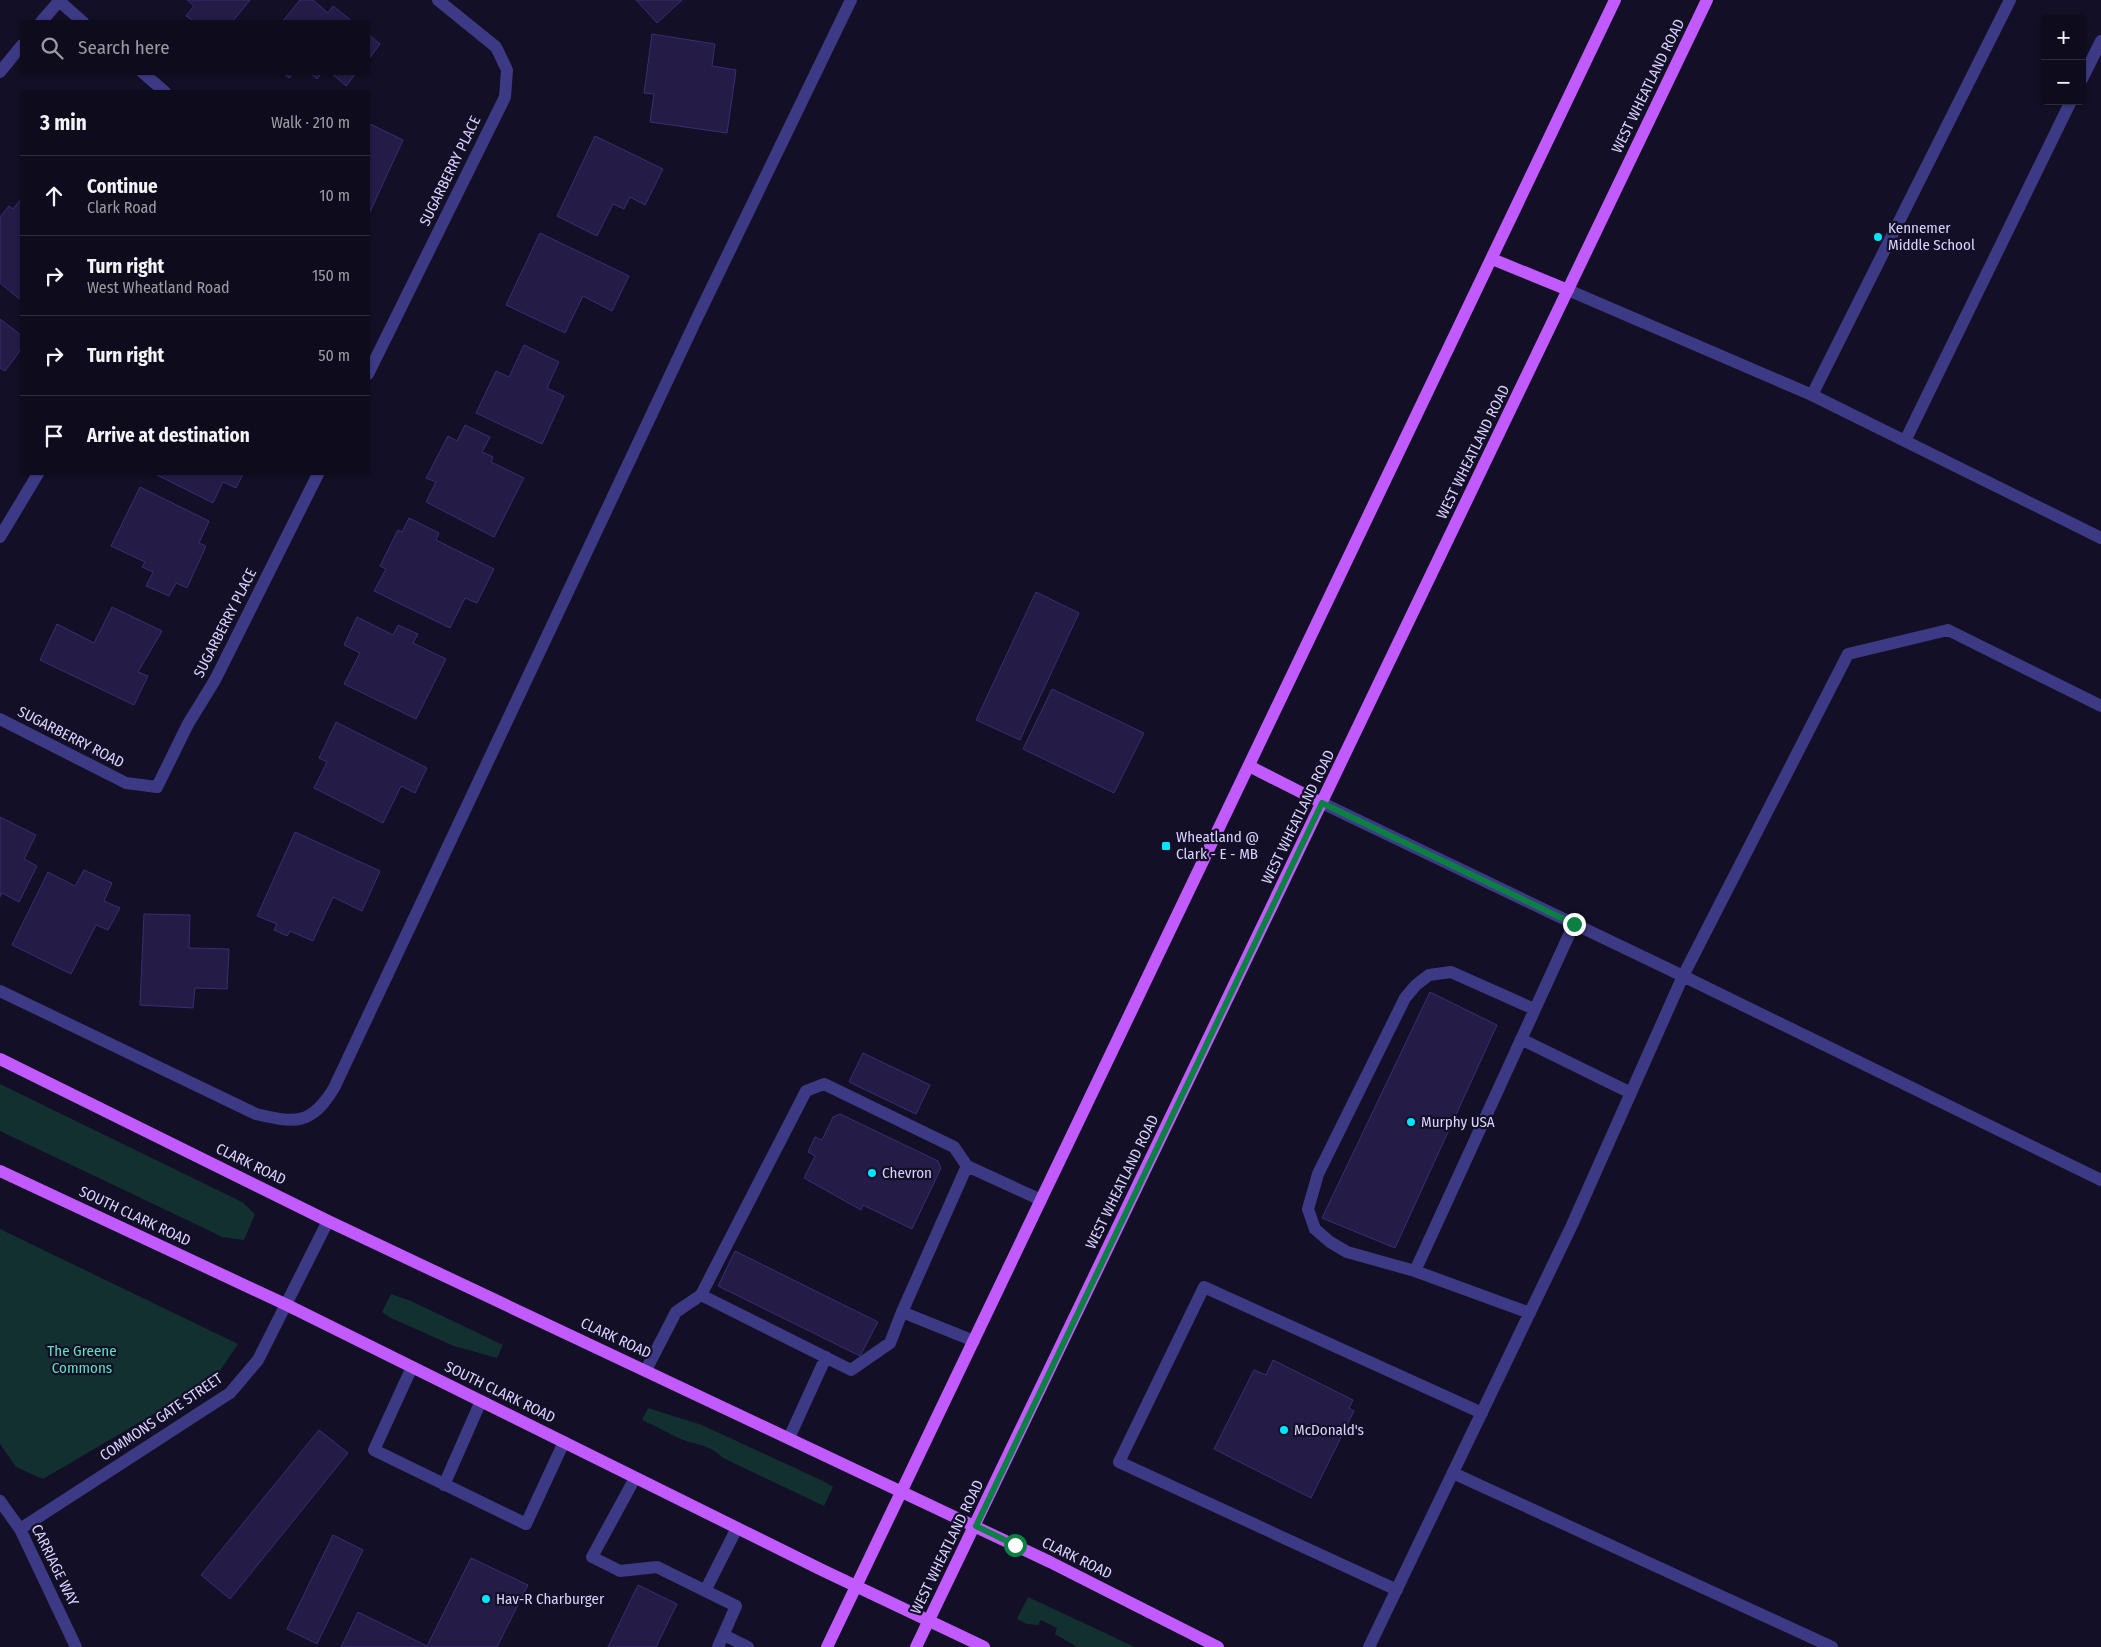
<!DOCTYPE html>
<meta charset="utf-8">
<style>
body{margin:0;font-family:"Fira Sans Condensed",sans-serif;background:#171425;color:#f1f3f6}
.controls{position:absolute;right:15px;top:15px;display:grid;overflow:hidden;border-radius:5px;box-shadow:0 1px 4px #0004}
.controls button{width:45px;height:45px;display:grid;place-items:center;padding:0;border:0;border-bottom:1px solid #2e2b3b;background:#0e0b1c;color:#f1f3f6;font:25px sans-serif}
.stop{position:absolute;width:15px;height:15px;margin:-11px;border:4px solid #0b8043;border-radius:50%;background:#fff}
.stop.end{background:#0b8043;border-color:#fff;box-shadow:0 1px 5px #0008}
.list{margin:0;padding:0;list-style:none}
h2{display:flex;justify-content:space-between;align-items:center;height:65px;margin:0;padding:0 20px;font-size:21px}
h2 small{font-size:16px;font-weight:400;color:#9b9ba3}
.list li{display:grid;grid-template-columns:32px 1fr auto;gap:15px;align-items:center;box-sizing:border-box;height:80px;padding:0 20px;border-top:1px solid #2e2b3b}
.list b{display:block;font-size:19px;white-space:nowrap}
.list p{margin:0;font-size:16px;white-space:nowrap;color:#9b9ba3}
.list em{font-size:16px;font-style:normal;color:#9b9ba3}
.icon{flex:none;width:28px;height:28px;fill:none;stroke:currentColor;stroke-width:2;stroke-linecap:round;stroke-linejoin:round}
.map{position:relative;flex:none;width:2101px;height:1647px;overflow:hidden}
.search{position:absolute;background:#0e0b1c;box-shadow:0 1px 4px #0004;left:20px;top:20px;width:350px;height:55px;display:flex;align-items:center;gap:12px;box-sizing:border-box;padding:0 18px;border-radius:5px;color:#9b9ba3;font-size:19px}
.panel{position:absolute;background:#0e0b1c;box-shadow:0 1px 4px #0004;left:20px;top:90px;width:350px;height:385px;border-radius:5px}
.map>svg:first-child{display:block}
.green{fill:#12302f}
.building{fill:#241b47;stroke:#3b2d73}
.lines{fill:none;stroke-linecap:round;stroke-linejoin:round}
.minor{stroke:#3d3a85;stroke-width:12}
.major{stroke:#c25bff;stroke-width:12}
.route{stroke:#0b8043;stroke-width:6}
.poi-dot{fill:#00e5ff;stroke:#130f26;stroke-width:2}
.labels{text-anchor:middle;stroke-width:4.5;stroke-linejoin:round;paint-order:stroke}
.street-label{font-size:15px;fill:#d9d4ff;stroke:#130f26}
.poi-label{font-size:15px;fill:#d9d4ff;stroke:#130f26;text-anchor:start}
.park-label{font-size:15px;fill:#5fe0c0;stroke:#130f26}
</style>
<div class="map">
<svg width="2101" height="1647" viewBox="0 0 2101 1647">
<rect width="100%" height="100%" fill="#130f26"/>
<path class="green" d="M0,1084L242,1202L255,1214L244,1240L222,1237L210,1231L0,1131Z
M0,1229L238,1344L215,1378L43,1479L16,1467L0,1444Z
M391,1294L411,1301L503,1345L497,1358L454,1346L391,1318L382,1312Z
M648,1408L702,1425L821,1480L833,1487L824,1506L723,1458C710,1445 698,1445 683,1440C669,1434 656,1426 642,1420Z
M1028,1597L1135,1647H1077L1055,1634L1057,1628L1041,1620L1038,1625L1027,1624L1017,1619Z"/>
<path class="building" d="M187,0H250L232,22H195L186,16L194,6Z
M300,0H313L328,13L333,6L353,22H282Z
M636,0H682L657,23Z
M368,34L380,44L368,60Z
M652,34L715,44L712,66L736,70L727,133L650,122L654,94L644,93Z
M282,72H294L289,78Z
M309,72H322L317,79Z
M330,72H357L346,86Z
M368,123L403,140L368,216Z
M595,136L663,169L645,205L630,197L624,209L613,204L597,236L557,216Z
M22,198V301L0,283V217L9,206L13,209Z
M540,233L629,276L612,311L583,296L565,333L506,305Z
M0,319L22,336V348L5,371L0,368Z
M524,345L559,362L547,388L564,396L542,444L476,413L496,371L509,377Z
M465,425L490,437L482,452L493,457L491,462L524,478L494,537L426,502L436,482L426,478L448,436L457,441Z
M151,472H244L236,488L223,482L213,503Z
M140,487L209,521L199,543L206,546L187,588L176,583L169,596L146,586L153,572L142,567L145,562L111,546Z
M409,518L439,533L436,540L494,569L477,603L465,598L450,628L374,591L386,569L380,566L398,530L402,532Z
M1036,592L1079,613L1020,740L976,720Z
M112,607L162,631L138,672L148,676L134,705L40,660L57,624L94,643Z
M357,617L393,635L398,625L418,634L413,643L446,659L416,719L344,684L360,653L344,645Z
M1052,689L1144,733L1114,793L1023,749Z
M336,722L427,768L415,793L401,786L383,823L314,788L327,762L319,758Z
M0,817L36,835L24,859L37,866L19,902L2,893L0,897Z
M295,832L380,871L362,911L333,897L313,941L290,931L287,936L274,930L277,924L257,916Z
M84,870L112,883L104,901L120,908L108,930L96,925L71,974L12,945L48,872L75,886Z
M144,914L190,915L189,948L229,949L227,989L195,988L193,1008L140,1005Z
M1430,992L1497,1025L1395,1248L1322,1218Z
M863,1053L930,1085L916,1114L849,1082Z
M840,1114L938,1161L941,1168L912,1229L863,1205L861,1210L804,1178L815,1156L808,1152L815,1137L822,1140L833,1117Z
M735,1251L878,1322L860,1356L718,1286Z
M1273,1360L1353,1400L1349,1408L1354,1411L1311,1498L1214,1449L1254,1370L1266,1375Z
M319,1430L348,1453L230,1599L201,1575Z
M333,1535L363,1550L317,1644L287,1629Z
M471,1558L528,1585L497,1647H341L358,1612L427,1646Z
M638,1585L677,1604L656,1647H608Z"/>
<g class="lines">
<path class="minor" d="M2010,0L1812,395L2101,538
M59,1L83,22
M41,22L60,0
M0,72L22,45
M142,72L165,92
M2082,79L2101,41
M1568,290L1812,395
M368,374L505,97L507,70L496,47L438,0
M1905,441L2071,101
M0,537L39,472
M2101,706L1948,630L1848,654L1683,976L2101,1180
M0,719L126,783L157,787L188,724L215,680L319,472
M1322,803L1683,976L1572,1225L1369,1647
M0,991L256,1114C295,1123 311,1126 334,1088L697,318L851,0
M1534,1009L1451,972L1429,975L1416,985L1405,998L1318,1174L1308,1209L1315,1229L1330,1242L1347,1252L1415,1271L1574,924
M1521,1039L1631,1093
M1415,1271L1530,1313
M902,1312L890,1343L851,1370L701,1295L806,1091L824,1084L954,1147L967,1166
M974,1341L902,1312L967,1166L1041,1200
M412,1367L374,1450L526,1524L564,1442
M646,1370L676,1312L701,1295
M789,1438L826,1357
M1453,1473L1832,1647
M635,1478L592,1557L620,1571L657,1567L736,1606L718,1647
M444,1485L481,1401
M0,1501L20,1529L76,1647
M20,1529L230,1393L258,1360L328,1221
M1397,1590L1119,1462L1204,1287L1482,1413
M705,1591L737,1528
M724,1635L748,1647"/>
<path class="major" d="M1492,259L1568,290
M1249,766L1322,803
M0,1059L328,1221L1050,1562L1218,1647
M0,1171L287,1305L822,1570L984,1647
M827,1647L1615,0
M916,1647L1707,0"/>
</g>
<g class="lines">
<path class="route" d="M1015,1545L976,1526L1322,803L1574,924"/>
</g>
<g class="poi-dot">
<circle cx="1878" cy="237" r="5"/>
<rect x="1161" y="841" width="10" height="10" rx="2.5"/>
<circle cx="1411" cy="1122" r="5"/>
<circle cx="872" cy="1173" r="5"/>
<circle cx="1284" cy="1430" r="5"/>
<circle cx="486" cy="1599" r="5"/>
</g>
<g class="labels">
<g class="street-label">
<text transform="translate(1648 86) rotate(-64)" y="5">WEST WHEATLAND ROAD</text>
<text transform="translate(450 171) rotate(-64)" y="5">SUGARBERRY PLACE</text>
<text transform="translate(1473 452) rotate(-64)" y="5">WEST WHEATLAND ROAD</text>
<text transform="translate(225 623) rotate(-63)" y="5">SUGARBERRY PLACE</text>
<text transform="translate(71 737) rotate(27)" y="5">SUGARBERRY ROAD</text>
<text transform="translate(1298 817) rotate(-64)" y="5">WEST WHEATLAND ROAD</text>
<text transform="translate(251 1164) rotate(26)" y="5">CLARK ROAD</text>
<text transform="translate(1122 1182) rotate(-64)" y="5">WEST WHEATLAND ROAD</text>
<text transform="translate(135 1216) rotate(25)" y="5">SOUTH CLARK ROAD</text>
<text transform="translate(616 1338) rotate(25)" y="5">CLARK ROAD</text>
<text transform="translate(500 1392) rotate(26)" y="5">SOUTH CLARK ROAD</text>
<text transform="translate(161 1417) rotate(-34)" y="5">COMMONS GATE STREET</text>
<text transform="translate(947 1547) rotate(-64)" y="5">WEST WHEATLAND ROAD</text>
<text transform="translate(1077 1558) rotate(26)" y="5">CLARK ROAD</text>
<text transform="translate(55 1565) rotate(64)" y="5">CARRIAGE WAY</text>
</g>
<g class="poi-label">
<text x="1888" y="233">Kennemer<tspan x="1888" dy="17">Middle School</tspan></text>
<text x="1176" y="842">Wheatland @<tspan x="1176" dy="17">Clark - E - MB</tspan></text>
<text x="1421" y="1127">Murphy USA</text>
<text x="882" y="1178">Chevron</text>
<text x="1294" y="1435">McDonald's</text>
<text x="496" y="1604">Hav-R Charburger</text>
</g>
<g class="park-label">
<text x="82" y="1356">The Greene<tspan x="82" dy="17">Commons</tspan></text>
</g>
</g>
</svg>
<div class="controls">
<button>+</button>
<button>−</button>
</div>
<div class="stop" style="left:1015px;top:1545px"></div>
<div class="stop end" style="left:1574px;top:924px"></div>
<div class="search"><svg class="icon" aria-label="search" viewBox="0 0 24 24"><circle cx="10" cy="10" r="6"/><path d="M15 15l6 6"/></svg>Search here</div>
<section class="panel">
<h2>3 min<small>Walk · 210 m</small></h2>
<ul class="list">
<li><svg class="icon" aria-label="ahead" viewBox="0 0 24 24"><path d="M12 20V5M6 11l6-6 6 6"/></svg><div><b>Continue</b><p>Clark Road</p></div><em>10 m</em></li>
<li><svg class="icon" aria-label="right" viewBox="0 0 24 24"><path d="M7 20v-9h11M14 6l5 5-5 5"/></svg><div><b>Turn right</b><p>West Wheatland Road</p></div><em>150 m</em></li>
<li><svg class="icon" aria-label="right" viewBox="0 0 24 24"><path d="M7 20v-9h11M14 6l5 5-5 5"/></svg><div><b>Turn right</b></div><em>50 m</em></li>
<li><svg class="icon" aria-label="arrive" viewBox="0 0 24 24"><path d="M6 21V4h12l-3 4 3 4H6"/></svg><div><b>Arrive at destination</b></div></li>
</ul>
</section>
</div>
